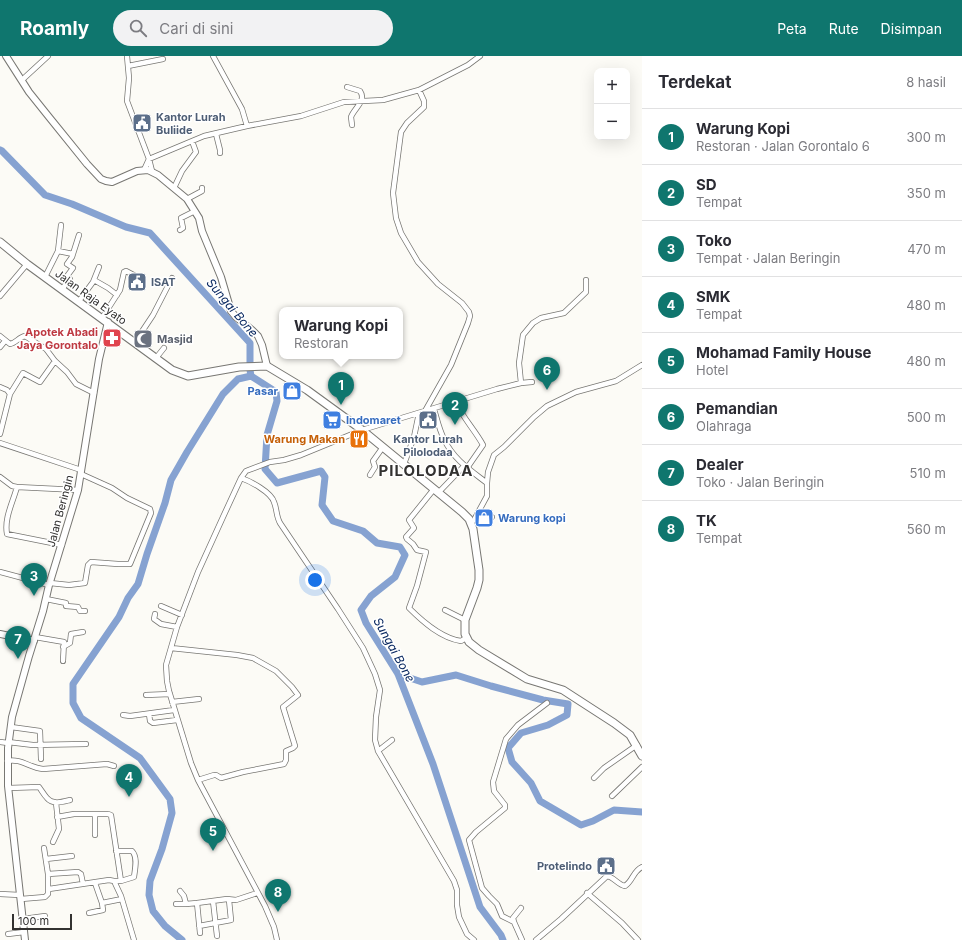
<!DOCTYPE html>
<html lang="id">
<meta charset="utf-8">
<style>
body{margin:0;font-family:Inter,sans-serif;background:#f2f2f3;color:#2b2b33}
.controls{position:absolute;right:12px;top:12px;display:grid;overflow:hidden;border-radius:8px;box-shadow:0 4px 16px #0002}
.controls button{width:36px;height:36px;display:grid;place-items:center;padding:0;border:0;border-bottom:1px solid #e1e1e2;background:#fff;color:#2b2b33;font:20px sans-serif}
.scale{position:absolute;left:12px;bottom:10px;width:60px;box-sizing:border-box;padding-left:4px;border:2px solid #333231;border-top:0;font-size:11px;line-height:14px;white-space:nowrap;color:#333231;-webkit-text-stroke:3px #fff;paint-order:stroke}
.you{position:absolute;left:315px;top:524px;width:14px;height:14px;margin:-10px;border:3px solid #fff;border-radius:50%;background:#1a73e8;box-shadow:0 0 0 6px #1a73e833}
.badge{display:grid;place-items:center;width:26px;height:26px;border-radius:50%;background:#0f766e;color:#fff;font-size:13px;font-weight:700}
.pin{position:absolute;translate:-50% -33px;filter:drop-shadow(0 1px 2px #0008)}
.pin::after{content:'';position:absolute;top:21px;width:14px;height:12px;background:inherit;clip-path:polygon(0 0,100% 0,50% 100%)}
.popup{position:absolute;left:279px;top:251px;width:124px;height:52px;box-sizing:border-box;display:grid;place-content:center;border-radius:8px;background:#fff;filter:drop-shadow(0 1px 3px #0005);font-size:13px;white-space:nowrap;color:#7c7c81}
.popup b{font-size:15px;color:#2b2b33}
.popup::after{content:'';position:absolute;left:50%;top:100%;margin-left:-8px;border:8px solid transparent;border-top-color:#fff}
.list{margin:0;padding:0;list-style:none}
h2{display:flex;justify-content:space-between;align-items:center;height:52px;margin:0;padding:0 16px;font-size:17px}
h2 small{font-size:13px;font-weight:400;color:#7c7c81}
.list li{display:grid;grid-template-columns:26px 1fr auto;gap:12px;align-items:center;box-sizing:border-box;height:56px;padding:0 16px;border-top:1px solid #e1e1e2}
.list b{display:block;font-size:15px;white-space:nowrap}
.list p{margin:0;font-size:13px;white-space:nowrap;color:#7c7c81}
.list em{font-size:13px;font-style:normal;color:#7c7c81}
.icon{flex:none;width:22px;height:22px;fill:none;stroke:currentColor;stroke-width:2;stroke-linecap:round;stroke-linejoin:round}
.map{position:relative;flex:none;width:642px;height:884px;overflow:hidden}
header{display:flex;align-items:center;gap:24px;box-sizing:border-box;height:56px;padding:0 20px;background:#0f766e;color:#fff}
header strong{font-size:19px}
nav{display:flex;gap:22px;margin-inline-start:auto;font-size:14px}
.search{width:280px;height:36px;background:#f2f2f3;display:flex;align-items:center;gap:10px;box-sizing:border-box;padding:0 14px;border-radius:22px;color:#7c7c81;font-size:15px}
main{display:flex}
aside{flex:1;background:#fff}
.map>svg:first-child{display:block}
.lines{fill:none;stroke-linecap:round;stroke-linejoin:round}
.river{stroke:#86a2d1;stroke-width:7}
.street-casing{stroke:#787773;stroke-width:6}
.secondary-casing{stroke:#787773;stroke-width:8}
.primary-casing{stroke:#787773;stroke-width:9}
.street{stroke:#fff;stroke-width:4.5}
.secondary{stroke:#fff;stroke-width:6}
.primary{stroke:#fff;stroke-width:7}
.labels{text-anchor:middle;stroke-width:3;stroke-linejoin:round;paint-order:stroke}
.service-label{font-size:11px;font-weight:bold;fill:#4e5e75;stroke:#fff;text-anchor:start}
.street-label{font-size:11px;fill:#333231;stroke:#fff}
.health-label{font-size:11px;font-weight:bold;fill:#be3a42;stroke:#fff;text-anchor:end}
.worship-label{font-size:11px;font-weight:bold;fill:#5b616d;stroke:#fff;text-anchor:start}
.shop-label{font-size:11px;font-weight:bold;fill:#366cbe;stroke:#fff;text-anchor:start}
.food-label{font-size:11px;font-weight:bold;fill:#c56008;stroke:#fff;text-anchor:end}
.water-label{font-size:12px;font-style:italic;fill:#092860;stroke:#fff}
.district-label{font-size:15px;font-weight:bold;letter-spacing:1px;fill:#333231;stroke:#fff}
</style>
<header>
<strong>Roamly</strong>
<div class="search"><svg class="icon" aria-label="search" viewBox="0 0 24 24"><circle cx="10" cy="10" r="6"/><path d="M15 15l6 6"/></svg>Cari di sini</div>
<nav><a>Peta</a><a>Rute</a><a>Disimpan</a></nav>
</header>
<main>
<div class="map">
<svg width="642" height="884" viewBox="0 0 642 884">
<rect width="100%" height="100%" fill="#fcfbf6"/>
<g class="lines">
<path class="river" d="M0,94L2,95L45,139L72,148L126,171L150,177L250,287V314L251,320L276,336L277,345L267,379L265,413L277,427L321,415L325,421L322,449L333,465L363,475L377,487L400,491L405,499L395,521L371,540L361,554L366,567L398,618L433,708L480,851L501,879L503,884
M398,618L422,626L456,619L491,630L543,644L568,648L567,659L548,669L521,677L508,692L512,706L531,727L540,745L581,769L593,765L614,754L642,756
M182,884L165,870L153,855L149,839L150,825L162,793L172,757L170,743L140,702L81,662L73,647V628L119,561L128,542L138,528L147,498L165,447L171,424L187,396L223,338L238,323L251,320"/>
<g class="street-casing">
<path id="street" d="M127,0L129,22L127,45L149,103L152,115
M213,0L242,53L247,70
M128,10L163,3
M22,24L48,0
M347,31L360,35C367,45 354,52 351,61L352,69
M419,34L468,9L480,0
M216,78L220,94V97
M144,114L149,103L204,80L247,70L301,60L344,46L383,44L419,34L424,45V51L407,67L401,76L393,137L396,162L401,177L418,206L438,228L462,247L469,256L470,260L468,267L451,309L425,355
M174,132L182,115L196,96L192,85
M187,143L202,135V132
M180,174L183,172L181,162L195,155
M58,195L73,198
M45,221L58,195L61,169
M94,224L108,232L117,239
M62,233L70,223L67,220L73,212L67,208L72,201L79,179
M0,240L27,208
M79,245L93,226L99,211
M102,262L120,234L124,216L126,215L143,224
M0,280L10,288C16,287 19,281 25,280L46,293L55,305L67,316L76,328L94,337
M135,286L153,259L172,222
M0,291L5,285
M156,302L164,292
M521,327L519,307L523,279L533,267L541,262L564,257L586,236V224
M0,331L7,334L10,338L0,378
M10,338L23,317L40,326L55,305
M456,346C462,361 475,374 483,389L467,412
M434,353C437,363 439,373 444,383C453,403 470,414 487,427V440L474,464L470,467
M0,387L81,414
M404,408L414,381L419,357
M370,419L375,411L373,405L383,391
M0,421L12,430L17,431C13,446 4,462 7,478L62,489
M241,422C250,425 271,436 274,446C277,453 276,460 280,467L338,553L363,592L375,618L380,634L376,661L375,684L378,695L454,825L457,834V849L459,861L467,878L474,884
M487,427L488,416L494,399L504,391L534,361L547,350L576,336L616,325L642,309
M17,431L78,434
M434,433L409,464L414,472L406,481L407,483L413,488L417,494L426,496L417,530L409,552C423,566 441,582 461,585L466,582
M439,436L464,410
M478,456L492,461
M0,516L49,529
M50,527L69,529L85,527L88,509L91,506L118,508H130L151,457L150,453L127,442L112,432L81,418
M46,543L66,547V550L78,551L80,555H85
M161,550L182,559
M445,554L465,564
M155,558L154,563L161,568L177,571
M35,581L64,586L63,605
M63,591L70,587L71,578L83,576
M171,592L237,599L253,602L276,615L292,631L298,639L283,651L295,690L293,692L286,695V704L284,708L243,716L221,722L216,719H214L198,724
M146,639L170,638
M172,646L199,643
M149,658L150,665L153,667L177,664
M123,659L130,660L174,654
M11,671L40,675L41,703
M0,686L8,687
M8,686L33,689L86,688
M378,695L392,684
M7,705C21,702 30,712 43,713L107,708L114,710
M594,722L604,712L637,689
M9,732L39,731C42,735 44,739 47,742C53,749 62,746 70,744
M612,740L642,711
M95,758V779
M57,761L74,758H108L111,759L121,825H114
M53,786L59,773L56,747
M116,795H132C138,801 135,813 134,821L121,825
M46,803L72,800
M48,818L78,816L81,818L83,828
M95,827L102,847L122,843
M49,833L109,824L114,825L121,840L134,884
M180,835L184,840L186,848L197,847
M587,837L622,867L638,884
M0,838L20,839
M21,843L45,841L48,838V818L44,792
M213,845L217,880
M176,848H186
M89,857L103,854L102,847
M23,863L45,860
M514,866L513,862L521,852
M199,870L231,864L229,844
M200,877L197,847L227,843L236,844L257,837
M8,878L24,876
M277,884L274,871L265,850L198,724L191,707L169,635L167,625L166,609L177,571L198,516L223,461L241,422L246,415L270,406L284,404L301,399L362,374L497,333L521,327L532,326
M522,884L514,866L502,860L497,848L489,840L482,832L469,784L476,776L505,752V749L494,735L493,726L506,683L518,669L547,647
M536,884L561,863L607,820C614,821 618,829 625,830C633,825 633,815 642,811"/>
</g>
<g class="secondary-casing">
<path id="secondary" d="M6,0L29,36L49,61L87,108L101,123L106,125L112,126L137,115L148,114L158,119L187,143L199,162L202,175L221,221L231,255L236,261L252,274L258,280L262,289L267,310
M0,578L34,585
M25,884L8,730V692L12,661L29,600L43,555L49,529L78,434L99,303L108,266"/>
</g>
<g class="primary-casing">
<path id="primary" d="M0,186L27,208L172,314L188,320L239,311L267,310L307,334L362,374L462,456L469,463L473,473L479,514V524L477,532L465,564V578L469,586L479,594L527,623L563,634L614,667L630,679L642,700"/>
</g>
<use href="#street" class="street"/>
<use href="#secondary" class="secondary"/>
<use href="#primary" class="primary"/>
</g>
<defs>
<g id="civic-square" transform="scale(1)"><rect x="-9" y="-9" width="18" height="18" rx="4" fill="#5c6f8a" stroke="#fff"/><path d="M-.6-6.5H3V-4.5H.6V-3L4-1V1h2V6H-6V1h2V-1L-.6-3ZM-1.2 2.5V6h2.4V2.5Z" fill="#fff"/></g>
<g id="pharmacy-square" transform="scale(1)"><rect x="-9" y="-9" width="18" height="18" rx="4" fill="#e0444e" stroke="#fff"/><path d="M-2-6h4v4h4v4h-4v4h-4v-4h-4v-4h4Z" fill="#fff"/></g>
<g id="mosque-square" transform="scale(1)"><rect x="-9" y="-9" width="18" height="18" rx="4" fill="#6b7280" stroke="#fff"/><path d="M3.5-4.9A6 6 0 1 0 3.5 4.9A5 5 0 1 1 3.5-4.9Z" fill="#fff"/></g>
<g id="shop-square" transform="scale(1)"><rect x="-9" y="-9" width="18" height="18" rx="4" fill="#3f7fe0" stroke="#fff"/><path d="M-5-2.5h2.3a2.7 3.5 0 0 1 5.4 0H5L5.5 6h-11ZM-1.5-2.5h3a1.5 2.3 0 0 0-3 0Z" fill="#fff"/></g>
<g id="supermarket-square" transform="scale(1)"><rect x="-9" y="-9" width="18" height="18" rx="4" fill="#3f7fe0" stroke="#fff"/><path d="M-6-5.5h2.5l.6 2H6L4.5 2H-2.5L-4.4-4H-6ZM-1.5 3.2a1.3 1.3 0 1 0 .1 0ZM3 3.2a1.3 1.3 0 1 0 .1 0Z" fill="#fff"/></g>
<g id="restaurant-square" transform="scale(1)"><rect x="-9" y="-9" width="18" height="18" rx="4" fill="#e8710a" stroke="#fff"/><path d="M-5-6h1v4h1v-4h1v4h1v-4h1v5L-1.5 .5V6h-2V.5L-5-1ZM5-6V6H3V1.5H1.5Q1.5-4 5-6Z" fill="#fff"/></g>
</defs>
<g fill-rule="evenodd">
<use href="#civic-square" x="142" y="67"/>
<use href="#civic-square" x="137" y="226"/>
<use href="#pharmacy-square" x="112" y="282"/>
<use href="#mosque-square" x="143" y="283"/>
<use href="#shop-square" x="292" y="335"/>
<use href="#supermarket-square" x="332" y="364"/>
<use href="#civic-square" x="428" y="364"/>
<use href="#restaurant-square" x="359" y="383"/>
<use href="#shop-square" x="484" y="462"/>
<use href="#civic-square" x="606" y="810"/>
</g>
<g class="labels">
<g class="service-label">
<text x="156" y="65">Kantor Lurah<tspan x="156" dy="13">Buliide</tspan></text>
<text x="151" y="230">ISAT</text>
<text x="428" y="387" text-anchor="middle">Kantor Lurah<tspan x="428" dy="13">Pilolodaa</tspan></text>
<text x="592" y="814" text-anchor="end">Protelindo</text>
</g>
<g class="street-label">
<text transform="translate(91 241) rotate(36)" y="4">Jalan Raja Eyato</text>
<text transform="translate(60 455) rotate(-75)" y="4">Jalan Beringin</text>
</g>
<g class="health-label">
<text x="98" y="280">Apotek Abadi<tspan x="98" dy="13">Jaya Gorontalo</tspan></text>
</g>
<g class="worship-label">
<text x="157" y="287">Masjid</text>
</g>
<g class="shop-label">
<text x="278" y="339" text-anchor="end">Pasar</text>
<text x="346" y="368">Indomaret</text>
<text x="498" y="466">Warung kopi</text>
</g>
<g class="food-label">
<text x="345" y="387">Warung Makan</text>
</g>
<g class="water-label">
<text transform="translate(232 252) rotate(50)" y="4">Sungai Bone</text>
<text transform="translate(394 594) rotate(61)" y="4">Sungai Bone</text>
</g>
<g class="district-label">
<text x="426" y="420">PILOLODAA</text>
</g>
</g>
</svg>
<div class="controls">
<button>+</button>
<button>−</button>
</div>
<div class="scale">100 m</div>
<div class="you"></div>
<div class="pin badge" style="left:341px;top:349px">1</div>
<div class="popup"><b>Warung Kopi</b>Restoran</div>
<div class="pin badge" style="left:455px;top:369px">2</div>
<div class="pin badge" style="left:34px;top:540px">3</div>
<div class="pin badge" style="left:129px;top:741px">4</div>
<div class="pin badge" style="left:213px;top:795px">5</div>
<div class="pin badge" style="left:547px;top:334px">6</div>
<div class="pin badge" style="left:18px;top:603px">7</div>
<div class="pin badge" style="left:278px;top:856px">8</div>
</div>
<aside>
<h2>Terdekat<small>8 hasil</small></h2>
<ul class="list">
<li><span class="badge">1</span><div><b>Warung Kopi</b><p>Restoran · Jalan Gorontalo 6</p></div><em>300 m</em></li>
<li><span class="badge">2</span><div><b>SD</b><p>Tempat</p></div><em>350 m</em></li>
<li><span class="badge">3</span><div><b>Toko</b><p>Tempat · Jalan Beringin</p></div><em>470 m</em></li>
<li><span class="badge">4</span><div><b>SMK</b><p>Tempat</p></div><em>480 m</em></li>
<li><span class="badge">5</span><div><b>Mohamad Family House</b><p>Hotel</p></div><em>480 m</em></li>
<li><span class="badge">6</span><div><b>Pemandian</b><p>Olahraga</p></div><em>500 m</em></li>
<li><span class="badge">7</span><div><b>Dealer</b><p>Toko · Jalan Beringin</p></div><em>510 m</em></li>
<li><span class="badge">8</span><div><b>TK</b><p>Tempat</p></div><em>560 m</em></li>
</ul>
</aside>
</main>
